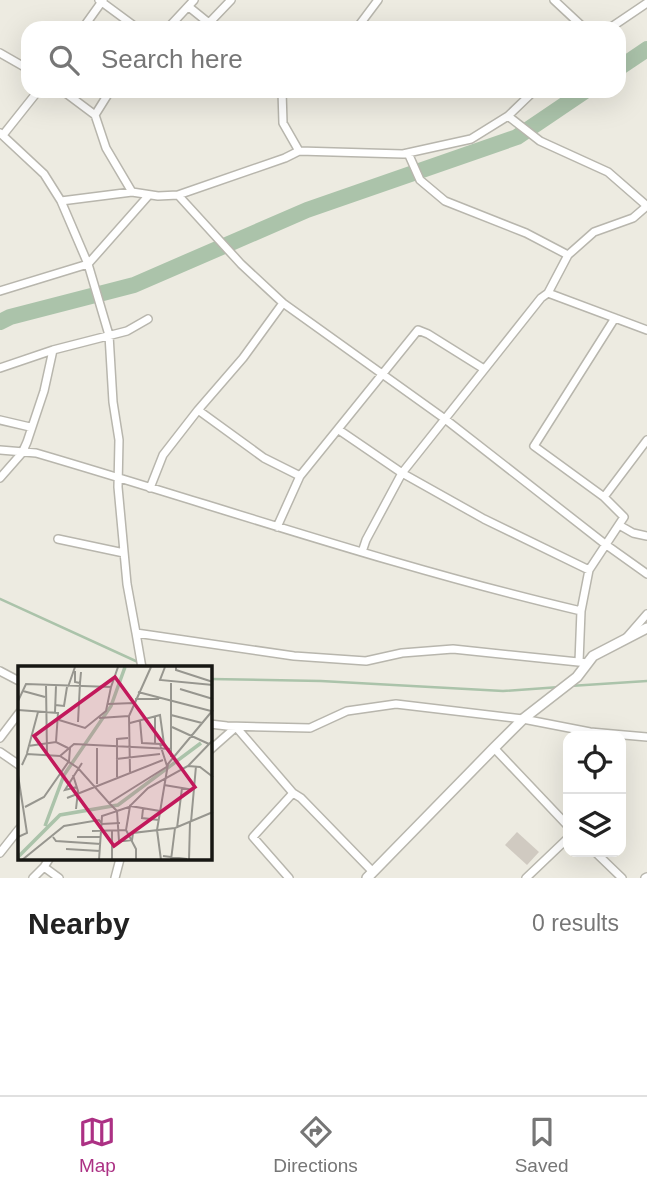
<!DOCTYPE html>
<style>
body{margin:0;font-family:Helvetica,sans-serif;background:#f2f2f2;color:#222}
.controls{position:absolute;right:21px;bottom:21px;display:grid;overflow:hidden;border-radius:14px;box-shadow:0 7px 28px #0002}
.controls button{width:63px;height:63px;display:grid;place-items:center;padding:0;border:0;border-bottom:2px solid #e0e0e0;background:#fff;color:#222;font:35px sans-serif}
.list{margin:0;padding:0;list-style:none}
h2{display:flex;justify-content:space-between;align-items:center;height:91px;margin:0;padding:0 28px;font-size:30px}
h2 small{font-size:23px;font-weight:400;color:#767676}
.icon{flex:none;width:38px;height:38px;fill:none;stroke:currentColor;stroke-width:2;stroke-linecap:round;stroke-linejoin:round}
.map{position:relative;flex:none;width:647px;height:878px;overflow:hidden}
.search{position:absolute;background:#fff;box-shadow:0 7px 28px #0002;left:21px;right:21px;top:21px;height:77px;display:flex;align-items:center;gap:18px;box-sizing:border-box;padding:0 24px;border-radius:21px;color:#767676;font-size:26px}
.sheet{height:217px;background:#fff}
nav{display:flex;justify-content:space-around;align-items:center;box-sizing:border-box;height:98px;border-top:2px solid #e0e0e0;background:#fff;font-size:19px;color:#767676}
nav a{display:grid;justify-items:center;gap:4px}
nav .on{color:#ac3184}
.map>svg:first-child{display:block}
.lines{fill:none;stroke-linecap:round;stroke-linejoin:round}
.stream{stroke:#abc3aa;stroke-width:2.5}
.river{stroke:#abc3aa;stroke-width:16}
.building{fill:#d0cac1}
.minor-casing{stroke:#b8b6ad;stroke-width:10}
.tertiary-casing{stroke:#b8b6ad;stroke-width:12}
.minor{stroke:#fff;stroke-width:7}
.tertiary{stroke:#fff;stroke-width:9}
.inset-river{fill:none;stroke:#abc3aa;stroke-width:3.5}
.inset-road{fill:none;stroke:#97968f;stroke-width:2}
.view{fill:#c2185b;fill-opacity:0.15;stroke:#c2185b;stroke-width:3.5}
.inset-edge{fill:none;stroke:#171713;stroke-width:3.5}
</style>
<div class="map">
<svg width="647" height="878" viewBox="0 0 647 878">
<rect width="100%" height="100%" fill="#edebe1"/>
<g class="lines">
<path class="stream" d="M0,599L151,668
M210,679L321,681L503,691L560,687
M570,686L647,681"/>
<path class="river" d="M619,68L647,49
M0,322L10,317L134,285L307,210L517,137L585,91"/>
</g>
<path class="building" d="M517,832L539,852L527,865L505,845Z"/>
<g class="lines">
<g class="minor-casing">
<path id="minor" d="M99,0L137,28
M554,0L584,28
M189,7L215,28
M209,23L231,0
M83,28L103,0
M168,28L194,0
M357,28L378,0
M610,28L647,3
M0,53L28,69
M63,91L95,115L106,148L132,192
M282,91L283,123L299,151L403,154L471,139L508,116L534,91
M95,115L110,91
M0,133L44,174L61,201L88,264L109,335L113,402L119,440L118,487L127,584L136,633L294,656L366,661L402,653L453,649L588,663
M3,135L38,91
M408,153L420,180L445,201L526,233L568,255
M178,195L285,158L299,151
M61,201L132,192L158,196L178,195L241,264L283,303L445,419L605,544L647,574
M0,291L88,264L149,195
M548,293L647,330
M0,368L53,350L127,331L148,319
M198,410L264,458L300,476
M0,420L30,427
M339,430L402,473L484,519L589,570
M0,450L36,453C217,506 397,568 581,611
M0,478L22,453L27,442L44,391L53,350
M150,488L163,455L198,410L243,358L283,303
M604,497L647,440
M619,525L633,533L647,536
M277,527L300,476L418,330L428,334L484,369
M58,539L124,553
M362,552L366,540L402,473L541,298L548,293L568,255L594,232L633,218L647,206L608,172L540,141L508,116
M136,633L142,668
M627,637L647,614
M579,662L581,611L589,570L624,517L604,497L534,446L615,318
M0,671L19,681
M210,724L227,726L310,728L347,711L396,704L523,719L590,732L647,737
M0,738L19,713
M494,748L568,826
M210,750L236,727L293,793L301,798L373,872
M0,752L19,765
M595,852L622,878
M0,853L19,829
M49,859L44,867L59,878
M33,878L44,867
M115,878L120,859
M289,878L253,837L293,793
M526,878L568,838
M645,878L647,877"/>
</g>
<g class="tertiary-casing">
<path id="tertiary" d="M367,878L494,748L523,719L577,677L593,656L647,628"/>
</g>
<use href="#minor" class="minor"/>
<use href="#tertiary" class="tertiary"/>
</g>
<g transform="translate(18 666)">
<rect width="194" height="194" fill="#edebe1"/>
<path class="inset-river" d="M27,160L46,109L93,40L107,1M0,191L42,149L100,139L183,77"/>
<path class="inset-road" d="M147,1L142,14L195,19M158,1V4L195,16M57,5V16L62,17L63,6M153,17V91M28,19L29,87M50,21L57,1M162,23L195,33M5,25L27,31M120,26L193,45M117,33H141M0,35L8,18L93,21L100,1M90,38L116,37M37,39L46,40L49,21M0,44L40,47L38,76M37,46L38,20M153,49L184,57M137,50V77M81,52L111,50M41,54L67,62L88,45L93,21M122,55L124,77L142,78L149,100M60,56L62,17M112,57L142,49L146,78L142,80M154,61L191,78M10,80L38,76L50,82M79,82V118M9,87L20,46M42,90L56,78L154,83M98,93L142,88M4,99L9,88L42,90L60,102L91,137L150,100M170,100L182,101L195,111M112,106L111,50L133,1M0,109L9,167L0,171M55,109L60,125L58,143M99,111V73L110,72M146,119L176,124M59,121L47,124L64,97M49,132L145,94M91,137L99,145L111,141L130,122L170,100L195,74M7,141L26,131L51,95L52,82M125,143L124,152L141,154M173,156L178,100M159,162L164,122M74,165L108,164M35,171L38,175L83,178M59,171H83M48,183L82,185M145,190L169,193M4,194L46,160L81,154L84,158L102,157M81,194L84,150L99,145L101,175H106L114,174L115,167L157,162L195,146M94,194V164M118,194V183L108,164L112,140L142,145M143,194L139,164L150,98L195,44M153,194L157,162M171,194L172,156"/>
<path class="view" d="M97,11L177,121L96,180L16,70Z"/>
<rect width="194" height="194" class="inset-edge"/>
</g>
</svg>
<div class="controls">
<button><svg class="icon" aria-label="locate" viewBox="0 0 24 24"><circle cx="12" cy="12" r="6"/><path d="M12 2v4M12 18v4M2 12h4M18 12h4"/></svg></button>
<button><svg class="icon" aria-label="layers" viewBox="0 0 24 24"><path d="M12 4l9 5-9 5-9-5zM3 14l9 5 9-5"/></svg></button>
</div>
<div class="search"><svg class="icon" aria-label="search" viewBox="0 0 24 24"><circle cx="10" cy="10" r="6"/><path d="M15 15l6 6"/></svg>Search here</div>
</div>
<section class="sheet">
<h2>Nearby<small>0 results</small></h2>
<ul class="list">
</ul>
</section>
<nav>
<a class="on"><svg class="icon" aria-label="map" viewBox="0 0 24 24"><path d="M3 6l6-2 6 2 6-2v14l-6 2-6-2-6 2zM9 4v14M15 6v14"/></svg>Map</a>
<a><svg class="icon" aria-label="directions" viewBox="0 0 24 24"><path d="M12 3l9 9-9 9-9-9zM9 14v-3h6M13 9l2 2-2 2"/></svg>Directions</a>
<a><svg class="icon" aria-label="saved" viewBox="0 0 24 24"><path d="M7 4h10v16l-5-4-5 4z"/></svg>Saved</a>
</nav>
